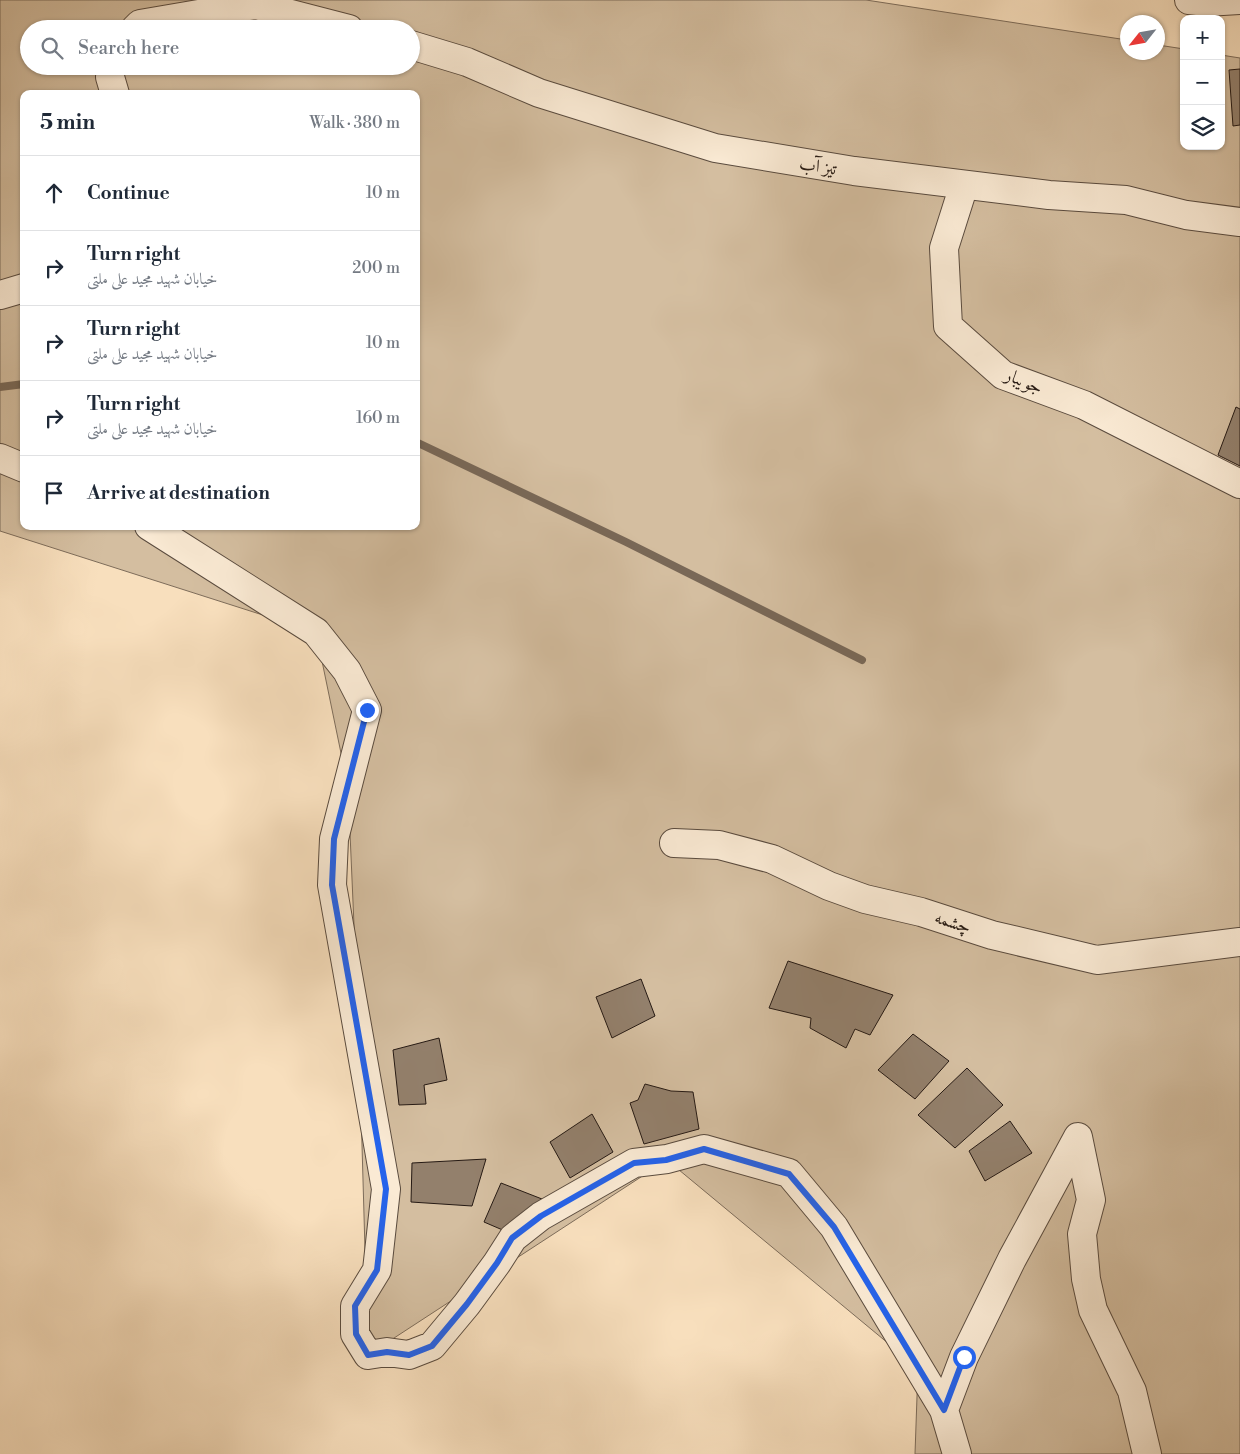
<!DOCTYPE html>
<meta charset="utf-8">
<style>
body{margin:0;font-family:"Libre Bodoni",Amiri,serif;background:#f2f2f3;color:#1f2937}
.controls{position:absolute;right:15px;top:15px;display:grid;overflow:hidden;border-radius:10px;box-shadow:0 1px 4px #0004}
.controls button{width:45px;height:45px;display:grid;place-items:center;padding:0;border:0;border-bottom:1px solid #e0e1e3;background:#fff;color:#1f2937;font:25px sans-serif}
.compass{position:absolute;left:1120px;top:15px;width:45px;height:45px;border-radius:50%;background:#fff;box-shadow:0 1px 4px #0004;rotate:239deg}
.stop{position:absolute;width:15px;height:15px;margin:-11px;border:4px solid #2563eb;border-radius:50%;background:#fff}
.stop.end{background:#2563eb;border-color:#fff;box-shadow:0 1px 5px #0008}
.list{margin:0;padding:0;list-style:none}
h2{display:flex;justify-content:space-between;align-items:center;height:65px;margin:0;padding:0 20px;font-size:21px}
h2 small{font-size:16px;font-weight:400;color:#747a83}
.list li{display:grid;grid-template-columns:32px 1fr auto;gap:15px;align-items:center;box-sizing:border-box;height:75px;padding:0 20px;border-top:1px solid #e0e1e3}
.list b{display:block;font-size:19px;white-space:nowrap}
.list p{margin:0;font-size:16px;white-space:nowrap;color:#747a83}
.list em{font-size:16px;font-style:normal;color:#747a83}
.icon{flex:none;width:28px;height:28px;fill:none;stroke:currentColor;stroke-width:2;stroke-linecap:round;stroke-linejoin:round}
.map{position:relative;flex:none;width:1240px;height:1454px;overflow:hidden}
.search{position:absolute;background:#fff;box-shadow:0 1px 4px #0004;left:20px;top:20px;width:400px;height:55px;display:flex;align-items:center;gap:12px;box-sizing:border-box;padding:0 18px;border-radius:28px;color:#747a83;font-size:19px}
.panel{position:absolute;background:#fff;box-shadow:0 1px 4px #0004;left:20px;top:90px;width:400px;height:440px;border-radius:10px}
.map>svg:first-child{display:block}
.green{fill:#d4bea0;stroke:#7d6c5a;fill-rule:evenodd}
.lines{fill:none;stroke-linecap:round;stroke-linejoin:round}
.stream{stroke:#796857;stroke-width:8}
.building{fill:#93806c;stroke:#261a14}
.minor-casing{stroke:#5a4b3e;stroke-width:30}
.tertiary-casing{stroke:#5a4b3e;stroke-width:30}
.minor{stroke:#faead4;stroke-width:28}
.tertiary{stroke:#faead4;stroke-width:28}
.route{stroke:#2563eb;stroke-width:6}
.labels{text-anchor:middle;stroke-width:4;stroke-linejoin:round;paint-order:stroke}
.street-label{font-size:18px;fill:#261a14;stroke:#faead4}
</style>
<div class="map">
<svg width="1240" height="1454" viewBox="0 0 1240 1454">
<rect width="100%" height="100%" fill="#f8dfbd"/>
<filter id="stains"><feTurbulence type="fractalNoise" baseFrequency=".004" numOctaves="4"/><feColorMatrix values="0 0 0 0 .2 0 0 0 0 .09 0 0 0 0 .02 0 0 0 .5 -.17"/></filter>
<radialGradient id="worn" r=".72"><stop offset=".6" stop-color="#630" stop-opacity="0"/><stop offset="1" stop-color="#630" stop-opacity=".3"/></radialGradient>
<path class="green" d="M0,0H866L1127,40L1128,52H1158V45L1184,49V146H1221V55L1240,58V1454H915L918,1368L667,1160L368,1355L359,1040L348,787L316,632L0,531ZM29,29H411V66H29ZM24,94H416V526H24Z"/>
<g class="lines">
<path class="stream" d="M0,387L24,384
M416,442L626,542L862,660"/>
</g>
<path class="building" d="M1240,69V125L1233,126L1229,70Z
M1236,407L1240,409V466L1218,455Z
M788,961L893,995L870,1035L855,1029L846,1048L810,1028L811,1018L769,1008Z
M641,979L655,1016L612,1038L596,997Z
M913,1034L949,1061L915,1099L878,1070Z
M439,1038L447,1080L424,1085L426,1104L399,1105L393,1050Z
M967,1068L1003,1105L955,1148L918,1115Z
M645,1084L671,1091L693,1092L699,1129L644,1144L630,1103L638,1100Z
M592,1114L613,1152L570,1178L550,1142Z
M1010,1121L1032,1153L985,1181L969,1151Z
M486,1159L472,1206L411,1202L412,1163Z
M501,1183L542,1199L505,1231L484,1222Z"/>
<g class="lines">
<g class="minor-casing">
<path id="minor" d="M1189,0L1206,2L1240,0
M135,29L140,24L234,8
M111,66L110,77L115,94
M964,185L944,248L948,326L1003,375L1084,405L1240,484
M0,295L24,288
M0,458L24,468
M149,526L316,632L347,671L367,710L334,839L332,885L386,1189L377,1270L355,1306V1334L368,1355L387,1352L409,1355L432,1346L467,1304L497,1263L513,1238L541,1216L634,1163L667,1159L704,1149L789,1173L834,1227L944,1410L957,1454
M674,843L719,845L772,859L829,886L865,899L921,912L992,935L1097,960L1240,942
M944,1410L964,1357L1012,1259L1078,1137L1091,1200L1082,1234L1086,1279L1093,1310L1132,1391L1147,1454"/>
</g>
<g class="tertiary-casing">
<path id="tertiary" d="M234,8L256,5L349,29
M411,45L467,62L539,93L715,148L854,171L1049,195L1126,200L1186,215L1240,222"/>
</g>
<use href="#minor" class="minor"/>
<use href="#tertiary" class="tertiary"/>
</g>
<g class="lines">
<path class="route" d="M367,710L334,839L332,885L386,1189L377,1270L355,1306L356,1334L368,1355L387,1352L409,1355L432,1346L467,1304L497,1263L512,1238L541,1216L634,1163L666,1160L704,1149L789,1174L834,1227L944,1410L964,1357"/>
</g>
<g class="labels">
<g class="street-label">
<text transform="translate(818 166) rotate(9)" y="6">تیز آب</text>
<text transform="translate(1024 381) rotate(23)" y="6">جویبار</text>
<text transform="translate(953 922) rotate(18)" y="6">چشمه</text>
</g>
</g>
<rect width="100%" height="100%" filter="url(#stains)"/>
<rect width="100%" height="100%" fill="url(#worn)"/>
</svg>
<div class="controls">
<button>+</button>
<button>−</button>
<button><svg class="icon" aria-label="layers" viewBox="0 0 24 24"><path d="M12 4l9 5-9 5-9-5zM3 14l9 5 9-5"/></svg></button>
</div>
<svg class="compass" viewBox="-18 -18 36 36"><path d="M0-13l5 13h-10z" fill="#e53935"/><path d="M0 13l5-13h-10z" fill="#747a83"/></svg>
<div class="stop" style="left:964px;top:1357px"></div>
<div class="stop end" style="left:367px;top:710px"></div>
<div class="search"><svg class="icon" aria-label="search" viewBox="0 0 24 24"><circle cx="10" cy="10" r="6"/><path d="M15 15l6 6"/></svg>Search here</div>
<section class="panel">
<h2>5 min<small>Walk · 380 m</small></h2>
<ul class="list">
<li><svg class="icon" aria-label="ahead" viewBox="0 0 24 24"><path d="M12 20V5M6 11l6-6 6 6"/></svg><div><b>Continue</b></div><em>10 m</em></li>
<li><svg class="icon" aria-label="right" viewBox="0 0 24 24"><path d="M7 20v-9h11M14 6l5 5-5 5"/></svg><div><b>Turn right</b><p>خیابان شهید مجید علی ملتی</p></div><em>200 m</em></li>
<li><svg class="icon" aria-label="right" viewBox="0 0 24 24"><path d="M7 20v-9h11M14 6l5 5-5 5"/></svg><div><b>Turn right</b><p>خیابان شهید مجید علی ملتی</p></div><em>10 m</em></li>
<li><svg class="icon" aria-label="right" viewBox="0 0 24 24"><path d="M7 20v-9h11M14 6l5 5-5 5"/></svg><div><b>Turn right</b><p>خیابان شهید مجید علی ملتی</p></div><em>160 m</em></li>
<li><svg class="icon" aria-label="arrive" viewBox="0 0 24 24"><path d="M6 21V4h12l-3 4 3 4H6"/></svg><div><b>Arrive at destination</b></div></li>
</ul>
</section>
</div>
